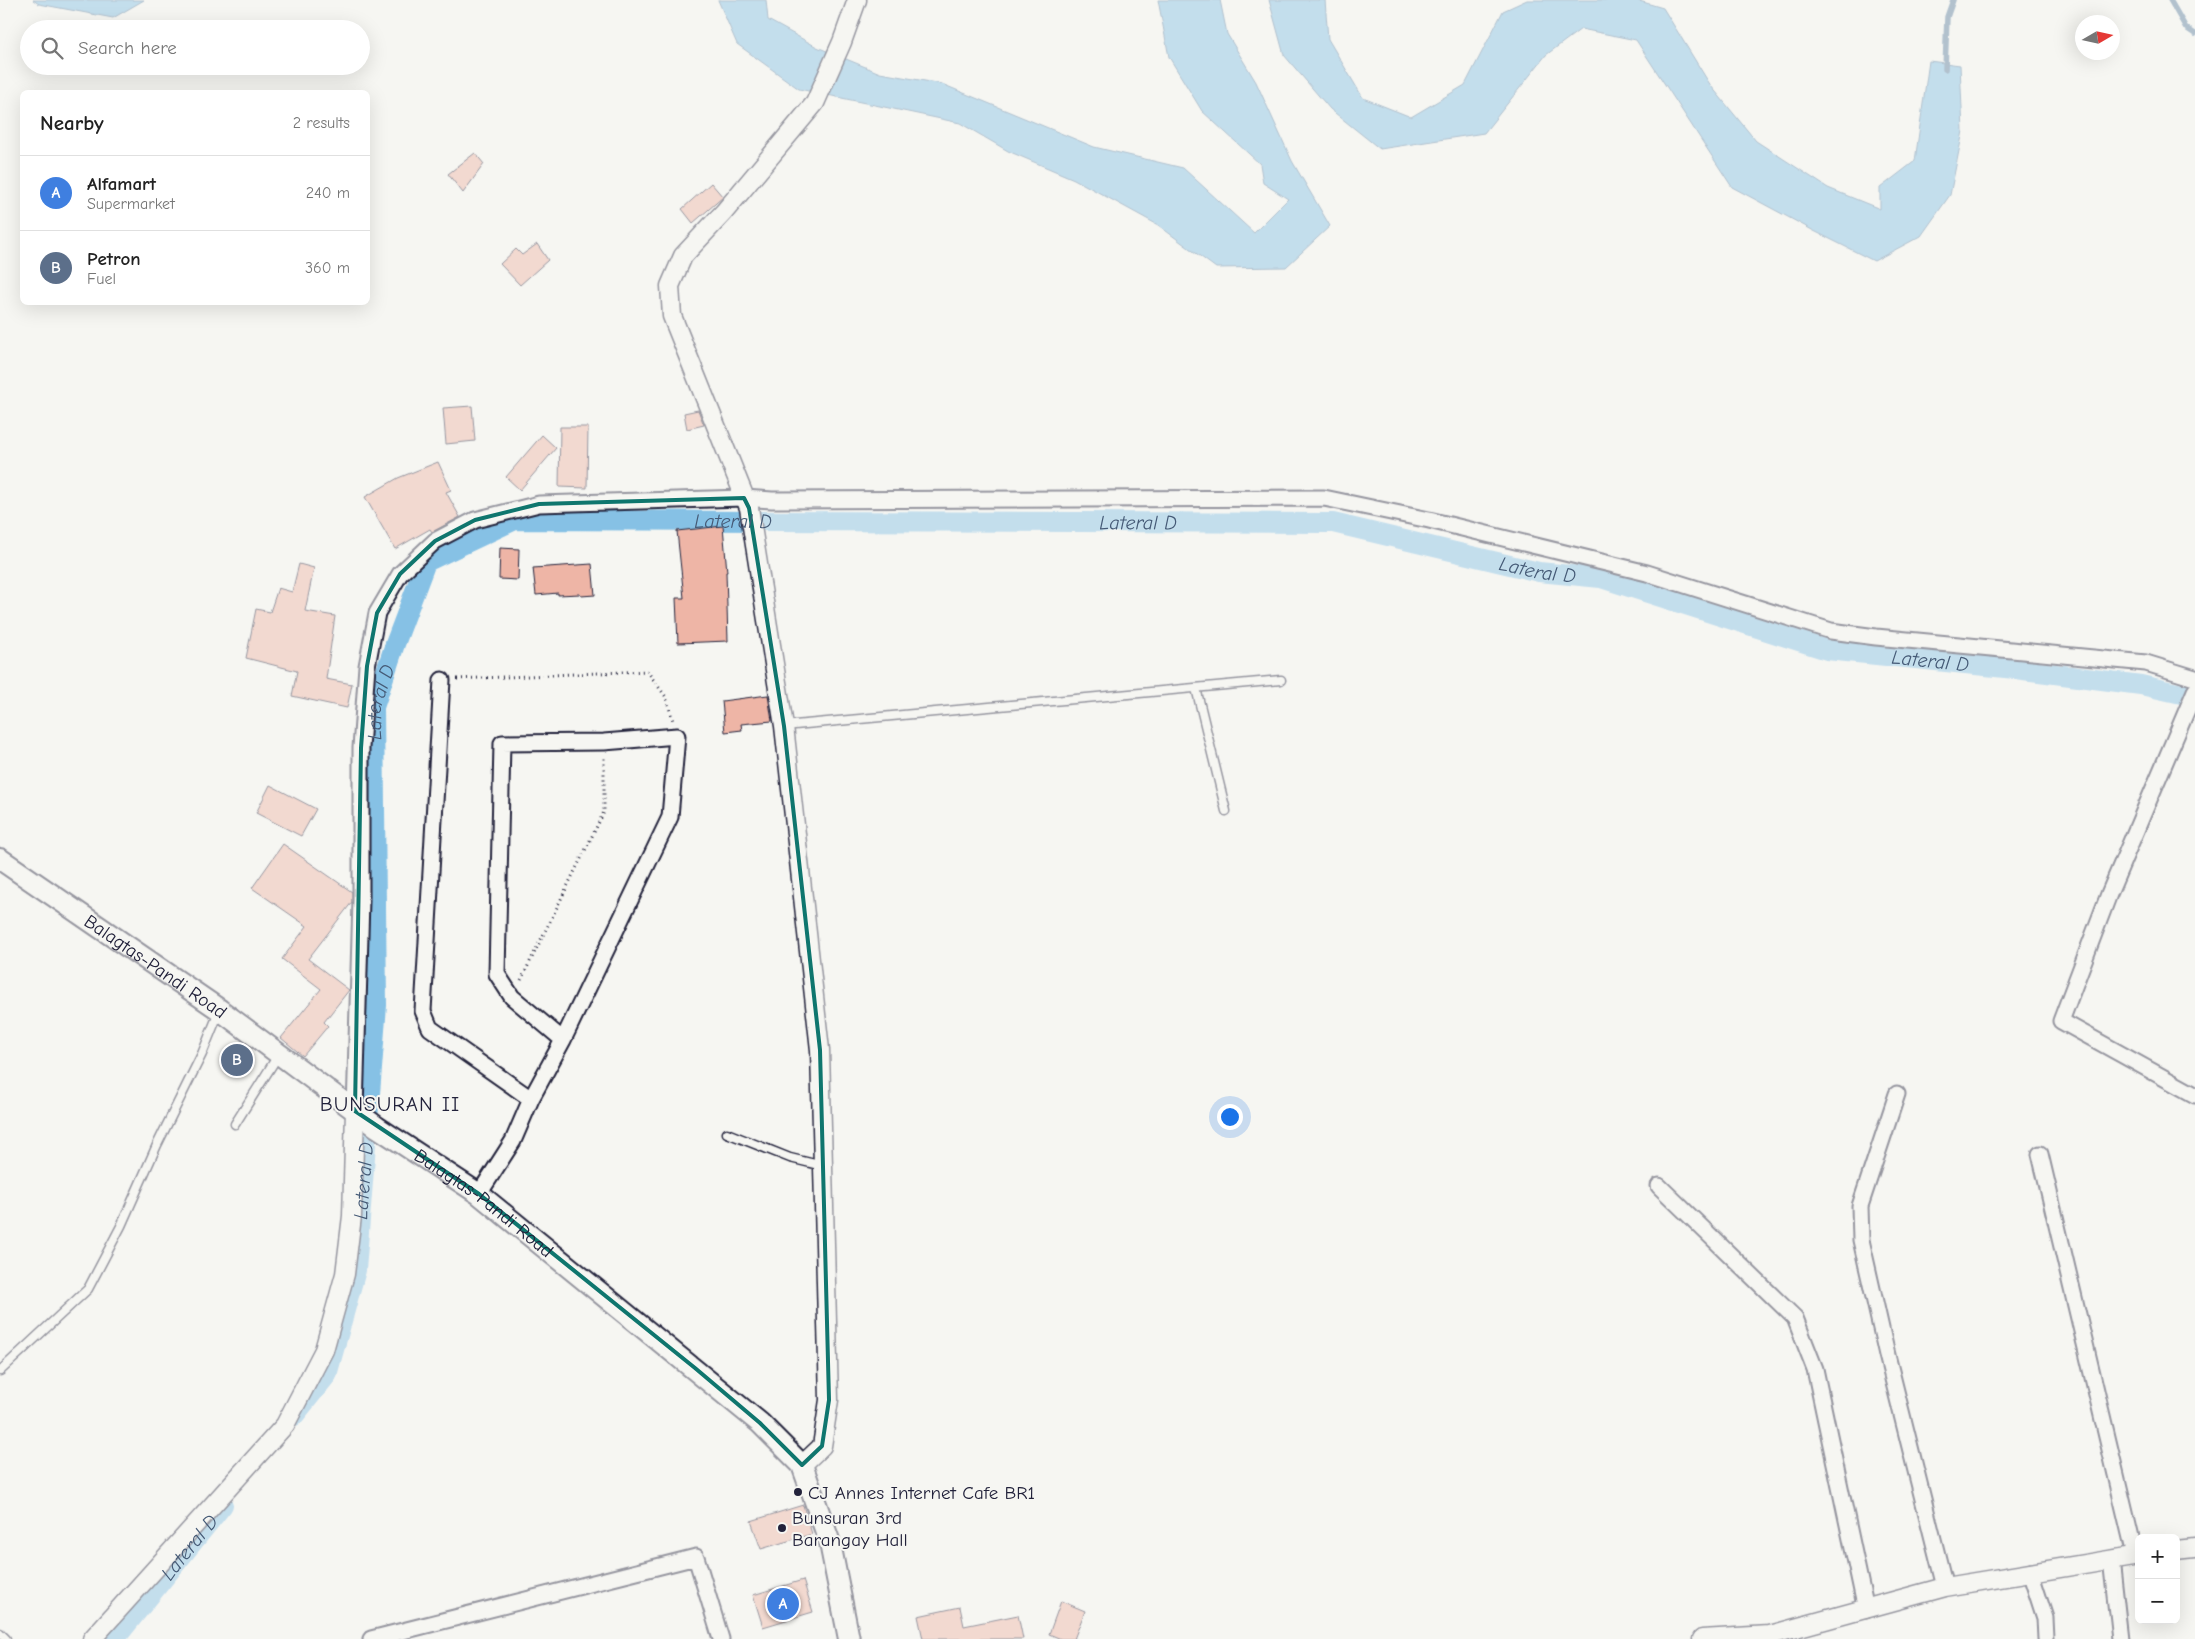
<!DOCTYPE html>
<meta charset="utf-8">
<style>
body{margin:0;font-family:"Comic Neue",sans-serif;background:#f2f2f2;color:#222}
.controls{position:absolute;right:15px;bottom:15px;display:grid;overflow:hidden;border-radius:8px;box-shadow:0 5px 20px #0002}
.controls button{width:45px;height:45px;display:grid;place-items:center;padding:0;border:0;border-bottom:1px solid #e0e0e0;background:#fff;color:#222;font:25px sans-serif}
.compass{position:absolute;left:2075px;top:15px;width:45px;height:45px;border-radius:50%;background:#fff;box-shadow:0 5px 20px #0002;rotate:81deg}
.you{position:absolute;left:1229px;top:1116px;width:18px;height:18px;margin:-12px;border:4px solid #fff;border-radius:50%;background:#1a73e8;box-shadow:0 0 0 8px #1a73e833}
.badge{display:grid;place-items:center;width:32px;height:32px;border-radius:50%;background:#0f766e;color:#fff;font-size:16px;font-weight:700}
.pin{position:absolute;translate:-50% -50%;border:2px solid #fff;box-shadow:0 1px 5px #0006}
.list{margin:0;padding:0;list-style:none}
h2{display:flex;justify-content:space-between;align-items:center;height:65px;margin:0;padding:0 20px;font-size:21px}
h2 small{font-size:16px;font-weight:400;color:#767676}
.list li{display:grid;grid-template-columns:32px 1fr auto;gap:15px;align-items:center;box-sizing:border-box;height:75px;padding:0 20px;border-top:1px solid #e0e0e0}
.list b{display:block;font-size:19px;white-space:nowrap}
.list p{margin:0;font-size:16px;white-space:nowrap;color:#767676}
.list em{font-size:16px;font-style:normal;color:#767676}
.icon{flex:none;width:28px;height:28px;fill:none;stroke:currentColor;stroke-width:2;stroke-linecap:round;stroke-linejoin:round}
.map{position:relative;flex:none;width:2195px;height:1639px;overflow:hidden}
.search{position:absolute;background:#fff;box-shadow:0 5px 20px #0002;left:20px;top:20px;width:350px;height:55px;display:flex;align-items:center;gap:12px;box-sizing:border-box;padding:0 18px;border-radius:28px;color:#767676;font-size:19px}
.panel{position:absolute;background:#fff;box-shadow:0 5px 20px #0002;left:20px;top:90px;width:350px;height:215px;border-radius:8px}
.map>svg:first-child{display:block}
.water{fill:#86c1e5;stroke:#5e81a1}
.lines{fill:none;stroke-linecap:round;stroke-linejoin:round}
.stream{stroke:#5e81a1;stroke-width:5.5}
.canal{stroke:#86c1e5;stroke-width:20}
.building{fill:#eeb5a6;stroke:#22223b}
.service-casing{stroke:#22223b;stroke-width:11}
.minor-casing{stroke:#22223b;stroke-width:19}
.tertiary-casing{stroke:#22223b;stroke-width:21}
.secondary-casing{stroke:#22223b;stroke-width:24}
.path{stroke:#22223b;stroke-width:3;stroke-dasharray:1 4;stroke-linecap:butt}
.service{stroke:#f6f6f2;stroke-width:8}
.minor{stroke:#f6f6f2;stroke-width:15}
.tertiary{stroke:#f6f6f2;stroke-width:18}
.secondary{stroke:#f6f6f2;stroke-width:20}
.marked{fill:none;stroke:#0f766e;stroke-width:4;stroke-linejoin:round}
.poi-dot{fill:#22223b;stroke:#f6f6f2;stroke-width:2}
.labels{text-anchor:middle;stroke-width:4;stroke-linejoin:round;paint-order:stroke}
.street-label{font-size:19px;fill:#22223b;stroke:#f6f6f2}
.poi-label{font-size:19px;fill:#22223b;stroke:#f6f6f2;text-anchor:start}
.water-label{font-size:20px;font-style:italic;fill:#455a76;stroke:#f6f6f2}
.quarter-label{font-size:21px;letter-spacing:1px;fill:#22223b;stroke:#f6f6f2}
</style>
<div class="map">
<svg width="2195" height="1639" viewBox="0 0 2195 1639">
<rect width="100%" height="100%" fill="#f6f6f2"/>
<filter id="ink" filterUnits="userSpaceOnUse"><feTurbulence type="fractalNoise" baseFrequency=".02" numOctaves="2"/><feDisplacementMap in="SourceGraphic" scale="10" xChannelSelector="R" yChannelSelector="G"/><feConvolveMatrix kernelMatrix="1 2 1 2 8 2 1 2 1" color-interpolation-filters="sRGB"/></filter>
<g filter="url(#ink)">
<path class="water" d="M33,0H144L113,18L39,4Z
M718,0H766L768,20L817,47L880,73L942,84L1094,147L1183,168L1254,233L1288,199L1263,183L1260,164L1202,111L1169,57L1158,0H1220L1227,34L1256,82L1292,161L1330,226L1286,267L1216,268L1158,225L1074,179L1008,151L960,123L799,89L737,44Z
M1269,0H1325L1328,39L1363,98L1411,117L1465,85L1503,11L1527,0H1636L1663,8L1711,86L1756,141L1828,188L1880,209V188L1915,161L1929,61L1960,65L1963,131L1950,195L1921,236L1874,261L1814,231L1732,187L1636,40L1581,29L1546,55L1484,133L1380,149L1330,109L1284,55Z"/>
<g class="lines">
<path class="stream" d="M2170,0L2186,28L2195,34
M1945,69L1947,17L1953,0"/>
<g class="canal">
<path id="s1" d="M294,1416L327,1375L356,1270L377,1005L374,707L395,644L426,562L515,520L1333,523L1539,572L1601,578L1827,650L2015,669L2141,685L2195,697"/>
<path id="s2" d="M115,1639L223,1505"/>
</g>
</g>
<path class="building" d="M475,153L484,164L463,193L448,174Z
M711,183L723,197L693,223L682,209Z
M537,244L548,260L520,285L500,264L516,249L522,255Z
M472,406L475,441L446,444L443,408Z
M698,410L704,425L687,429L684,413Z
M560,427H588L587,488L559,487Z
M542,435L556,448L520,490L506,477Z
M438,462L451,490L446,492L460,517L432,532L430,529L395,549L365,497L398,478Z
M723,526L727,572H726L728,641L678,643L676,598H684L677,531Z
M500,548L519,549L518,580L499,579Z
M299,564L314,568L305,611L335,616L326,679L352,684L347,708L292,696L297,671L246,658L256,609L270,612L278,588L292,592Z
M592,564L595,595L581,596L580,594L558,595V593L536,595L533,568Z
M768,695L772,721L741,724L742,730L725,732L722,701Z
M270,785L316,809L301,836L256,813Z
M283,844L352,892V902L308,959L349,990L324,1022L328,1026L303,1056L281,1038L321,989L282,959L307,926L252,888Z
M235,1046L251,1058L239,1074L223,1062Z
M803,1505L812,1534L761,1549L751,1521Z
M803,1580L813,1612L763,1627L753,1595Z
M1061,1601L1085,1611L1074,1639H1061L1049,1634Z
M960,1607L964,1626L1018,1615L1023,1639H923L918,1616Z"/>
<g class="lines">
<g class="service-casing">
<path id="service" d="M1196,688L1226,811
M784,726L1281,680
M235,1124L279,1054
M727,1133L790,1158L823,1166
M0,1371L88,1289L121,1226L157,1145L202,1054L219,1012
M0,1633L6,1639"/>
</g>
<g class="minor-casing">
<path id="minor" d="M442,680L423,1011L430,1028L531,1099L563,1040L670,817L677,736L604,742L502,743L497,974L512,997L563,1040
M2195,691L2109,894L2061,1021L2195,1095
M1897,1094L1860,1206L1861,1240L1887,1355L1945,1587
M355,1111L361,900V748L367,666L377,613L400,574L435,541L475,520L539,504L744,498L772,500L1324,498L1429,520L1647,573L1831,631L1876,637L2146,663L2195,678
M2040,1154L2135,1555
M1659,1186L1795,1318L1815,1369L1866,1610
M479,1194L513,1141L531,1099
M2111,1559L2120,1639
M2030,1572L2045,1618L2046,1639
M371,1639L696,1557L721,1639"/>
</g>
<g class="tertiary-casing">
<path id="tertiary" d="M802,1465L822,1446L829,1400L820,1050L784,726L749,508L672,316L670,286L683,256L724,212L815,103L842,42L857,0
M2176,1550L2195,1548
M92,1639L285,1425L324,1350L345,1274L352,1216L355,1111
M1702,1639L1770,1635L1945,1587L2139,1555"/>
</g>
<g class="secondary-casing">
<g id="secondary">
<path id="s3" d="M0,859L220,1010L377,1127L479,1194L760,1423L802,1465L830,1543L849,1639"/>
</g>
</g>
<path class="path" d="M457,679L647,671L666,697L673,721
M521,980L604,812V758"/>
<use href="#service" class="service"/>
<use href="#minor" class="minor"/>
<use href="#tertiary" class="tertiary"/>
<use href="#secondary" class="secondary"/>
</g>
</g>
<path d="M0 0H2195V1639H0ZM744,498L749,508L784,726L820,1050L829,1400L822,1446L802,1465L760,1423L695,1368L479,1194L355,1111L361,748L367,666L377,613L400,574L435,541L475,520L539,504Z" fill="#f6f6f2" fill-opacity=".55" fill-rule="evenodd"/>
<path class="marked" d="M744,498L749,508L784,726L820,1050L829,1400L822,1446L802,1465L760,1423L695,1368L479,1194L355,1111L361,748L367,666L377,613L400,574L435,541L475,520L539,504Z"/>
<g class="poi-dot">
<circle cx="798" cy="1492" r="5"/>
<circle cx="782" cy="1528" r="5"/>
</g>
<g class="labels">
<g class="street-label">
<text dy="7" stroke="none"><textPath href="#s3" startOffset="189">Balagtas-Pandi Road</textPath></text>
<text dy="7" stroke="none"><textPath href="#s3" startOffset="594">Balagtas-Pandi Road</textPath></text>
</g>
<g class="poi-label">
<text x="808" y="1499">CJ Annes Internet Cafe BR1</text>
<text x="792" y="1524">Bunsuran 3rd<tspan x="792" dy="22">Barangay Hall</tspan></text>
</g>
<g class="water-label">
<text dy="7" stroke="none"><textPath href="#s1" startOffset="1196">Lateral D</textPath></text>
<text dy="7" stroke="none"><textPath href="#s1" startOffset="1601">Lateral D</textPath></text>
<text dy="7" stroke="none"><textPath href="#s1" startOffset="2006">Lateral D</textPath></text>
<text dy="7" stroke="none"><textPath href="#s1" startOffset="2411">Lateral D</textPath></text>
<text dy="7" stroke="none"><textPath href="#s1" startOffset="731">Lateral D</textPath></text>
<text dy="7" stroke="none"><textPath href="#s1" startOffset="251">Lateral D</textPath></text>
<text dy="7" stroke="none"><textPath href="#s2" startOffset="118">Lateral D</textPath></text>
</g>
<g class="quarter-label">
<text x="390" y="1111">BUNSURAN II</text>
</g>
</g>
</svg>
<div class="controls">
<button>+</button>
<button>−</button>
</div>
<svg class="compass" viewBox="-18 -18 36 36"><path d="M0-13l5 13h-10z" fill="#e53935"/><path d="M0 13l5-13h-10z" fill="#767676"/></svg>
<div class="you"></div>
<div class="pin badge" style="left:783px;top:1604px;background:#3f7fe0">A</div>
<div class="pin badge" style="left:237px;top:1060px;background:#5c6f8a">B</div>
<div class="search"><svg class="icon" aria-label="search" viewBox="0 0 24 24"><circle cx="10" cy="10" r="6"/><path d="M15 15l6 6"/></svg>Search here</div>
<section class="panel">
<h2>Nearby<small>2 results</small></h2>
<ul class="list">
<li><span class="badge" style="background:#3f7fe0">A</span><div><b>Alfamart</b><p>Supermarket</p></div><em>240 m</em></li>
<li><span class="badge" style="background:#5c6f8a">B</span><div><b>Petron</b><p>Fuel</p></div><em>360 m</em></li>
</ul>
</section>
</div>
